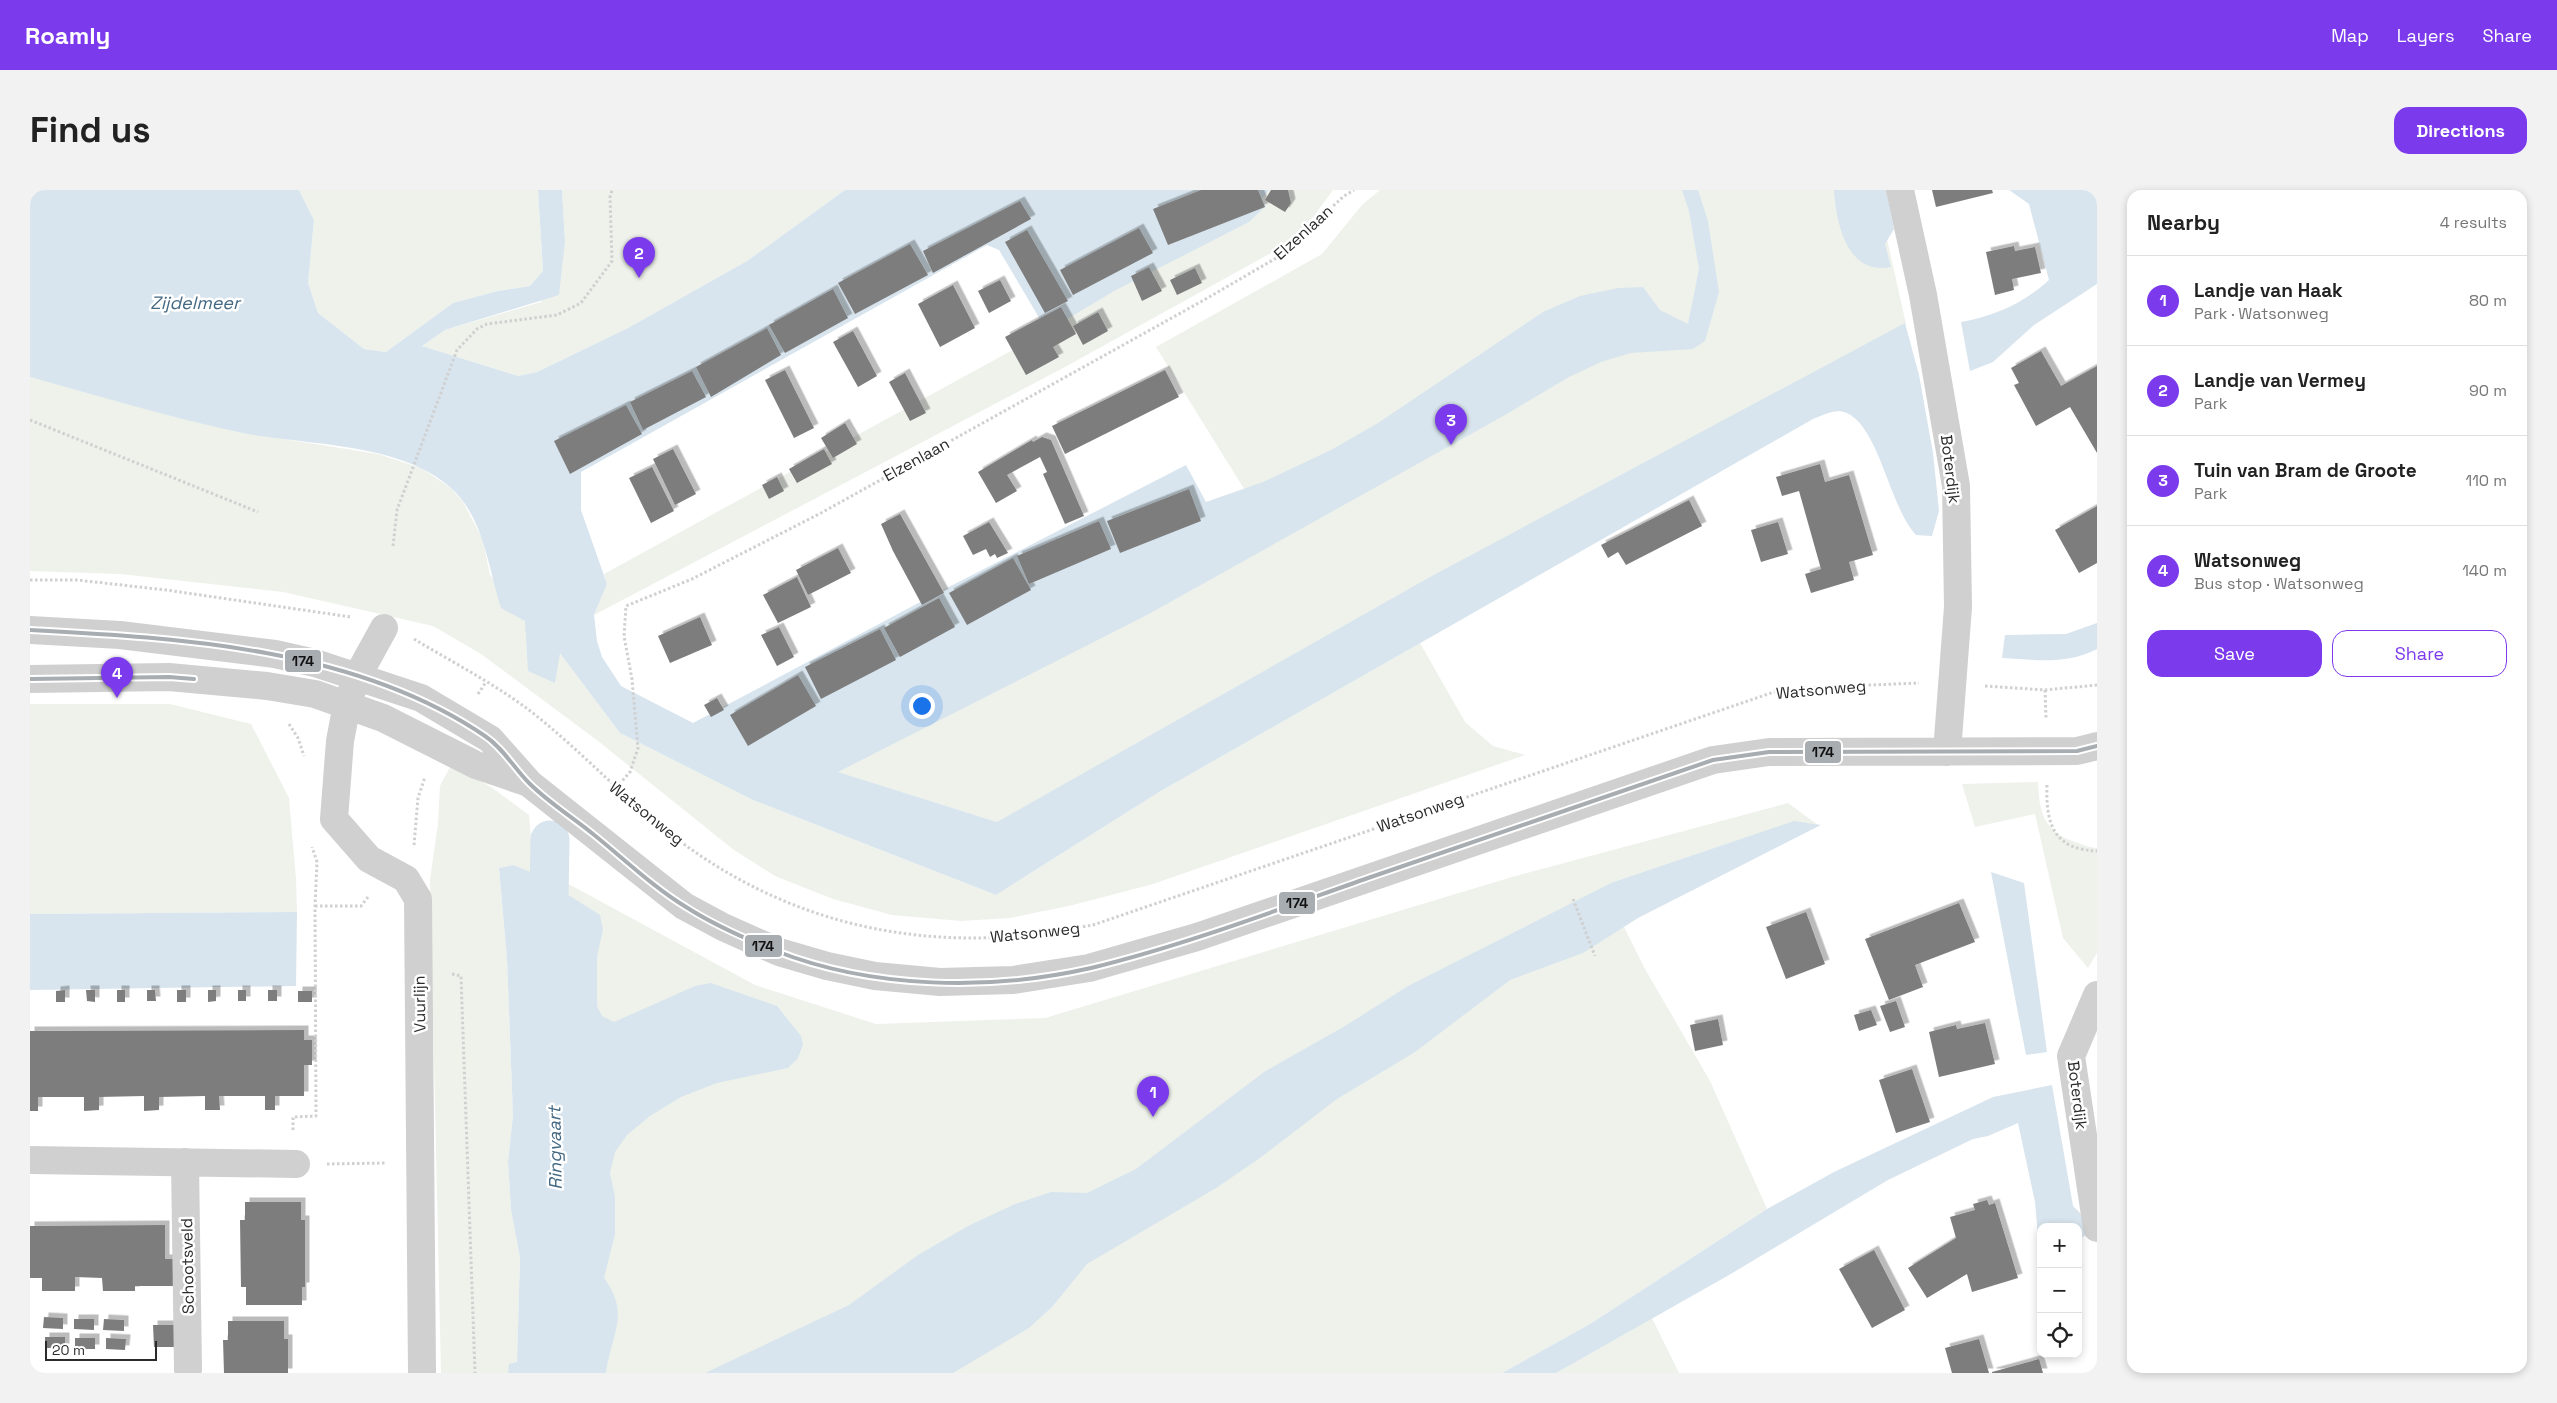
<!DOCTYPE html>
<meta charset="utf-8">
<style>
body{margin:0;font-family:"Space Grotesk",sans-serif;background:#f2f2f2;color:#222}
.controls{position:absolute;right:15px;bottom:15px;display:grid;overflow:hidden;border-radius:10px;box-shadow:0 2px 8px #0003}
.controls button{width:45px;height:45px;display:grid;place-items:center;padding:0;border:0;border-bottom:1px solid #e0e0e0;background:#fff;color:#222;font:25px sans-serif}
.scale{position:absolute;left:15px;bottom:12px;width:112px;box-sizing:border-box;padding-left:5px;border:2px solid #2b2b2b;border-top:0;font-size:14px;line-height:18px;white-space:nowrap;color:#2b2b2b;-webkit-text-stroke:4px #fff;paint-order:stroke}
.you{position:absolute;left:891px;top:515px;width:18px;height:18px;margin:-12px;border:4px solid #fff;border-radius:50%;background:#1a73e8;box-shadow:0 0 0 8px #1a73e833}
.badge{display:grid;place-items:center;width:32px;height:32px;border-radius:50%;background:#7c3aed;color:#fff;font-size:16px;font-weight:700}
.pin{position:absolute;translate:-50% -41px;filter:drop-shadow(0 1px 2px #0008)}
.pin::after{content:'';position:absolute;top:26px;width:18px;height:15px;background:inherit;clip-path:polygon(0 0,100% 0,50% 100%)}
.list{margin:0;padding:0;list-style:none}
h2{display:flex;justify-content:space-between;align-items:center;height:65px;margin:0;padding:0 20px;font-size:21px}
h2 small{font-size:16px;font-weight:400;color:#767676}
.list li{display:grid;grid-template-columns:32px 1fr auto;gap:15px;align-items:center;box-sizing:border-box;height:90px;padding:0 20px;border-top:1px solid #e0e0e0}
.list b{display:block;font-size:19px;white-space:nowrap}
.list p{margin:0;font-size:16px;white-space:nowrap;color:#767676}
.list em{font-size:16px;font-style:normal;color:#767676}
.actions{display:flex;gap:10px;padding:15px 20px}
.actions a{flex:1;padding:11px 0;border:1px solid #7c3aed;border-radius:15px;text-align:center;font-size:18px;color:#7c3aed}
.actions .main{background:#7c3aed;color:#fff}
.icon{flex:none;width:28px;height:28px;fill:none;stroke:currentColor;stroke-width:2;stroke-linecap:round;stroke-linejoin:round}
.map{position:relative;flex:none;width:2067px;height:1183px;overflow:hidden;border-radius:15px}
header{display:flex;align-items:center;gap:30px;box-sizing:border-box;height:70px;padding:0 25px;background:#7c3aed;color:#fff}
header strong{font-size:24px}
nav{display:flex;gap:28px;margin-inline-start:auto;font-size:18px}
.intro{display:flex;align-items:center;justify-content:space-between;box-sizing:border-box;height:120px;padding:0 30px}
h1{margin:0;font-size:35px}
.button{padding:12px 22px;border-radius:15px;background:#7c3aed;color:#fff;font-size:18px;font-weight:700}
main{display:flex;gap:30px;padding:0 30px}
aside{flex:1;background:#fff;border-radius:15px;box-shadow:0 2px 8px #0003}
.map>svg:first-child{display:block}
.green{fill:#eef2eb}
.water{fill:#d8e5ee}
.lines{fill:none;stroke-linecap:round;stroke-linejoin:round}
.canal{stroke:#d8e5ee;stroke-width:39}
.building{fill:#7d7d7d;filter:url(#shadow)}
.path{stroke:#d0d0d0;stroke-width:3;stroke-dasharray:2.5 2.5;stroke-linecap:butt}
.minor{stroke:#d0d0d0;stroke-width:28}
.bus-1-casing{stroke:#fff;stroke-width:8}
.bus-1{stroke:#a8adb2;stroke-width:4}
.labels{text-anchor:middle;stroke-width:5;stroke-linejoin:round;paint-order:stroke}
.street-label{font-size:16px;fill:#2b2b2b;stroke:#fff}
.water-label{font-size:18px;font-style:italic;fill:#446983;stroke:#fff}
.line-badge{stroke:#fff;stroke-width:2}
.pale-badge-label{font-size:14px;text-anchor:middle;font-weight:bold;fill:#111}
</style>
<header>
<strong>Roamly</strong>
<nav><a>Map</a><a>Layers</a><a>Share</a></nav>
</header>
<div class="intro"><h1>Find us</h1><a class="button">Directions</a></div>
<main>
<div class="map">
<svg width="2067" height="1183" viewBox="0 0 2067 1183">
<defs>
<filter id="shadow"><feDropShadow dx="4.5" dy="-4.5" stdDeviation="0" flood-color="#0004"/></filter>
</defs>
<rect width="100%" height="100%" fill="#fff"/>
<path class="green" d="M269,0H508L513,81L500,96L468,101L423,113L356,162L334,159L288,123L278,93L284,30Z
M532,0H815L717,71L598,138L507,182L488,186L392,156L415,140L511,112L535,51Z
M1239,0H1303L1268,48L1035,177L564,425L577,394L574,384L1017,141L1232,9Z
M1350,0H1846L1876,134L967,632L807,582L1247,352L1126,157L1292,64L1332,15Z
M0,187L209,242L348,264L391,278L421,298L433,312L453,350L460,385L495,431L530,462L590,543L723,610L966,705L1129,602L1390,453L1435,532L1463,556L1495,565L1123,694L1043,715L980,728L931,731L862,725L803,709L745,686L704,660L568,551L451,464L403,436L253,402L90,384L0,381Z
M0,514H140L221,534L259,608L266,689L267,722L0,724Z
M421,575L461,597L499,625L504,684L483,675L469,678L477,769L483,926L478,972L481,1020L490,1068L487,1173L478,1179V1183H411L400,690L408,634L410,596Z
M2008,592C2009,622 2014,642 2045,652C2052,654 2060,658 2067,658V763L2058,778L2033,748L2005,624L1945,637L1932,594Z
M1758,613L1788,635L1574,697L1615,779L1680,891L1737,1019L1560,1134L1472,1183H576L578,1168L533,691L725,795L846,834L1015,828L1482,687Z
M1622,1128L1649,1183H1526Z"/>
<path class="water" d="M0,0H269L284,30L278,93L288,123L334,159L356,162L423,113L468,101L500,96L513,81L508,0H532L535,51L529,105L415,140L392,156L488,186L507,182L598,138L717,71L815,0H1239L1232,9L1236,16L1219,32L1086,100L1017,141L969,60L957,55L551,282V320L577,394L564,425L567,451L572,467L591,496L663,533L909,402L1156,275L1176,312L1233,292L1301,260L1348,233L1513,122L1550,106L1588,98L1613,97L1630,120L1658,134L1669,79L1659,21L1652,0H1668L1678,31L1689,102L1675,151L1663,159L1601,163L1571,172L1539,187L1475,225L1117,425L808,582L967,632L1400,387L1875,133L1889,185L1903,263L1909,321L1902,346L1886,345C1859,316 1850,239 1817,223C1805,218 1794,225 1783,229L1129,602L966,705L723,610L590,543L530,463L525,493L498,481L495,431L471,418C458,377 454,328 421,298C369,251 274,256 208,242C138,227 69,206 0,187Z
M1804,0H1856L1864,39L1855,54L1861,77C1817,86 1806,33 1804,0Z
M1979,0H2067V94L2004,135L1963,172L1940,181L1931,132C1965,126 1994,113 2019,90L1999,14Z
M2067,433V459C2037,475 2005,470 1972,468L1975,445L2036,444Z
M1764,631L1791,635L1608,728L1553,763L1480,790L1385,862L1307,909L1230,968L1186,998L1057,1074L1022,1117L999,1138L923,1183H675L819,1115L888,1065L938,1036L985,1014L1021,1002L1057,1003L1106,979L1234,882L1315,836L1378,796L1581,693Z
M501,643L523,658L524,696L570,725L573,740L567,766V816L572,826L584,832L665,796L681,793L747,816L771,846L773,854L768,868L758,878L687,893L651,907L620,926L597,945L585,962L580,983L585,1007V1044L574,1088C601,1124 581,1144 576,1183H478L479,1174L487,1172L490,1068L481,1020L478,972L483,926L477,769L469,678L483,675L503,683Z
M1961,682L1994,693L2017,862L1996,865Z
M267,722L266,796L0,800V724Z
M2022,895L2043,1016L2052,1025L2055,1046L2048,1049V1037H2011V1048L2008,1047L2005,1012L1988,933L1958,946L1943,949L1858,990L1699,1085L1526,1183H1472L1560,1134L1737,1019L1804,982L1963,907Z"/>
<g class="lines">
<path class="canal" d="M519,710L520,650"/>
</g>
<path class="building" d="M1171,0H1228L1235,17L1138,55L1123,19Z
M1241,0H1258L1261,13L1255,22L1235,10Z
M1902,0H1962L1963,3L1906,17Z
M990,11L1001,29L903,83L893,61Z
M1109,38L1123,63L1043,105L1030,80Z
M997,40L1038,111L1015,123L975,52Z
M880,54L898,85L825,124L808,93Z
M1984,56L1985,61L2005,57L2011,83L1982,89L1984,100L1965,105L1956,62Z
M1119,77L1132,101L1112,111L1101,86Z
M1165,78L1172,93L1147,105L1140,90Z
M970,90L981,111L959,123L948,101Z
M923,95L945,138L910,157L888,114Z
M803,99L818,128L755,163L739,135Z
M1031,117L1046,144L1023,157L1029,167L996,185L975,147Z
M1068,122L1078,141L1053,155L1043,136Z
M737,138L751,165L681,207L666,177Z
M823,141L847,186L828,197L803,152Z
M2011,161L2031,196L2067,176V263L2040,217L2006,236L1984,195L1989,193L1981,178Z
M755,180L784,238L764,248L735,190Z
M1135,180L1149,207L1035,264L1022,236Z
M662,181L676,207L613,240L600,212Z
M875,183L896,223L880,231L859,192Z
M596,215L612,244L540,284L524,251Z
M815,233L827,254L803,268L791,248Z
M1012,247L1021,250L1054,326L1035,334L1013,284L1017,282L1010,267L977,285L987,301L966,313L948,282L1002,250L1003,252Z
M643,259L666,304L645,315L623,269Z
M794,259L802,274L767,293L759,279Z
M1790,274L1795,292L1819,285L1843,365L1819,372L1824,390L1781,403L1775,384L1791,379L1769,301L1752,306L1746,287Z
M622,277L644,321L621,333L599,288Z
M747,287L754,301L739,309L732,295Z
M1159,299L1171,331L1090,363L1077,331Z
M1659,310L1672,336L1596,375L1588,362L1578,368L1571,355Z
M2067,316V373L2049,383L2025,340Z
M870,324L914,403L892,415L863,361L851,334Z
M1069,331L1081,359L999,394L987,366Z
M959,332L978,363L967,368L965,364L960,367L956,359L943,365L933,346Z
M1748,332L1758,364L1731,372L1721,340Z
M808,358L821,383L778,405L766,380Z
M983,368L1001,400L937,435L919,403Z
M767,387L781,417L748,433L733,405Z
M909,408L925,437L870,467L854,438Z
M670,427L682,455L640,473L628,446Z
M749,437L764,467L747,476L731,445Z
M850,439L866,470L791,509L775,477Z
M768,485L786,516L718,556L700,525Z
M687,508L694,520L681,527L674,515Z
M1929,713L1945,752L1885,775L1893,797L1859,810L1835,749Z
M1776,722L1795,774L1756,789L1736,737Z
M35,800V812H26V801Z
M56,800H65V812L57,811Z
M87,800H95V812H87Z
M117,800H125L126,811H117Z
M147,800H156V812H147Z
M178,800H186V811L178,812Z
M208,800H216V811H208Z
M238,800H247V811H238Z
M268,801H282V812H268Z
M1866,811L1875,837L1860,842L1850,816Z
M1841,820L1847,835L1829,841L1824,825Z
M1688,829L1693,855L1665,861L1660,835Z
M1955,833L1965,874L1909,887L1899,842L1926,835L1927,839Z
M274,840V850H282V875H274V906H245V920H235V906H189L190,920H175V906L129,907V920L114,921V906L69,907V920L54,921V907H8V921H0V841Z
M1882,879L1900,932L1866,943L1849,890Z
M1957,1010L1959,1015L1965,1013L1988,1088L1942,1102L1937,1084L1897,1108L1878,1078L1926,1048L1920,1027L1945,1020L1943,1014Z
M215,1012H271V1030H275V1097H272V1115H216V1097H211L210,1030H215Z
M135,1035V1069H143L144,1096H105V1101H73L72,1088L45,1087V1101H12V1088H0V1036Z
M1844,1060L1875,1120L1842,1138L1809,1079Z
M14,1127L33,1128V1139L13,1138Z
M44,1129H64V1140L44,1139Z
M74,1129L94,1130V1141L73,1140Z
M198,1131H254V1149H258V1183H194L193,1150H198Z
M123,1135H144V1157H124Z
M15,1147H35V1158H15Z
M45,1148H65V1159H45Z
M76,1148L96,1149L95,1160L76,1159Z
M1949,1149L1959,1183H1922L1915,1158Z
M2009,1169L2013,1183H1962V1182Z"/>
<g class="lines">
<path class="path" d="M0,230L228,322
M363,356L367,320L427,160L447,139L457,134L527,125L551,113L582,71L580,7L582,0
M0,390H47L136,400L321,427
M384,449C422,472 463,493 499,520C552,561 597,612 651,652C747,723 856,754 975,747C1004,745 1034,740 1063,735L1744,502L1770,498L1889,493
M1955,496L2015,500L2067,495
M2015,500L2016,529
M448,504L456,492
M259,534L268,548L274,566
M2017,595C2016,623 2019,652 2051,659C2057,660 2061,661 2067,661
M586,598L600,582L608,558L602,489L594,446L596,416L662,389L791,323L1174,110L1248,67L1314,6L1324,0
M384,655L388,608L395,587
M1543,709L1565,766
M285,716H331L338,707
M422,784L431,786L445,1183
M263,940V927L286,926L285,716L287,672L282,657
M297,974L356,973"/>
<path class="minor" d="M1870,0L1893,105L1926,296L1928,417L1917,562
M354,438L327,487L317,514L310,551L304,629L339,669L376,689L388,709L392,1183
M0,440L90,445L245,464L285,473L391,508L460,549L500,594L654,716L693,737L749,762L797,776L845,786L910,792L983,790L1059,778L1167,747L1683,570L1739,562L2047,561L2067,556
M0,489L139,487L237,496L285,504L353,528L446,575L496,592
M2067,805L2041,866L2067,1038
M0,970L266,974
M155,972L158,1179"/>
<g class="bus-1-casing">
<path id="bus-1" d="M0,440C152,448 326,458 455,546C473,558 484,578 499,593C518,612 542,627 563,644C593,668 623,697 656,717C684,735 716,749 746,761C843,799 960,801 1061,778C1155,755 1247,720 1338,688C1453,649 1568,609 1683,570L1739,562L2047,561L2067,556
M0,489L139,487L164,489"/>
</g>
<use href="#bus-1" class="bus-1"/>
</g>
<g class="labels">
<g class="street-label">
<text transform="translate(1273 42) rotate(-42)" y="6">Elzenlaan</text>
<text transform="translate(886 269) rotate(-29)" y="6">Elzenlaan</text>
<text transform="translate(1921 279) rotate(83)" y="6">Boterdijk</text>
<text transform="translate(1791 499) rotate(-5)" y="6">Watsonweg</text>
<text transform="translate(1390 622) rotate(-19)" y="6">Watsonweg</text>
<text transform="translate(617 623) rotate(39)" y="6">Watsonweg</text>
<text transform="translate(1005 742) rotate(-6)" y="6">Watsonweg</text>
<text transform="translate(389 814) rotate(-91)" y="6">Vuurlijn</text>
<text transform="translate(2048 905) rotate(83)" y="6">Boterdijk</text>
<text transform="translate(157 1076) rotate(-91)" y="6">Schootsveld</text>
</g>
<g class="water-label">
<text x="165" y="119">Zijdelmeer</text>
<text transform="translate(525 958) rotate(-91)" y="6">Ringvaart</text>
</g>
</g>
<g class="line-badge">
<rect x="254" y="459" width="38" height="24" rx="5" fill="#a8adb2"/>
<rect x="1774" y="550" width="38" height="24" rx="5" fill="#a8adb2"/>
<rect x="1248" y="701" width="38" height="24" rx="5" fill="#a8adb2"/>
<rect x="714" y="744" width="39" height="24" rx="5" fill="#a8adb2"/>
</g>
<g class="pale-badge-label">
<text x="273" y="476">174</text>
<text x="1793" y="567">174</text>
<text x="1267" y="718">174</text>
<text x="733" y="761">174</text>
</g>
</svg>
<div class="controls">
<button>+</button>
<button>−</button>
<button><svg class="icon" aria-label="locate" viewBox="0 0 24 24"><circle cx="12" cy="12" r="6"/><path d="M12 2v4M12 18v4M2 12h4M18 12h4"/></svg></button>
</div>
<div class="scale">20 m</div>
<div class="you"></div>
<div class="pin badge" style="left:1123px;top:927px">1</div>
<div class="pin badge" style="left:609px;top:88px">2</div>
<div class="pin badge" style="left:1421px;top:255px">3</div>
<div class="pin badge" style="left:87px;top:508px">4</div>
</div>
<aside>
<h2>Nearby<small>4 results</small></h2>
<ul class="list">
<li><span class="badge">1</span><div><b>Landje van Haak</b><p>Park · Watsonweg</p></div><em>80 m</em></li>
<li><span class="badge">2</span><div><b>Landje van Vermey</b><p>Park</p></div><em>90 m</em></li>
<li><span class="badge">3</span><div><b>Tuin van Bram de Groote</b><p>Park</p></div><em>110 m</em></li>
<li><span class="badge">4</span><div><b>Watsonweg</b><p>Bus stop · Watsonweg</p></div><em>140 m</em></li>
</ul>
<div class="actions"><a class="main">Save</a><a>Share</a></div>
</aside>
</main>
